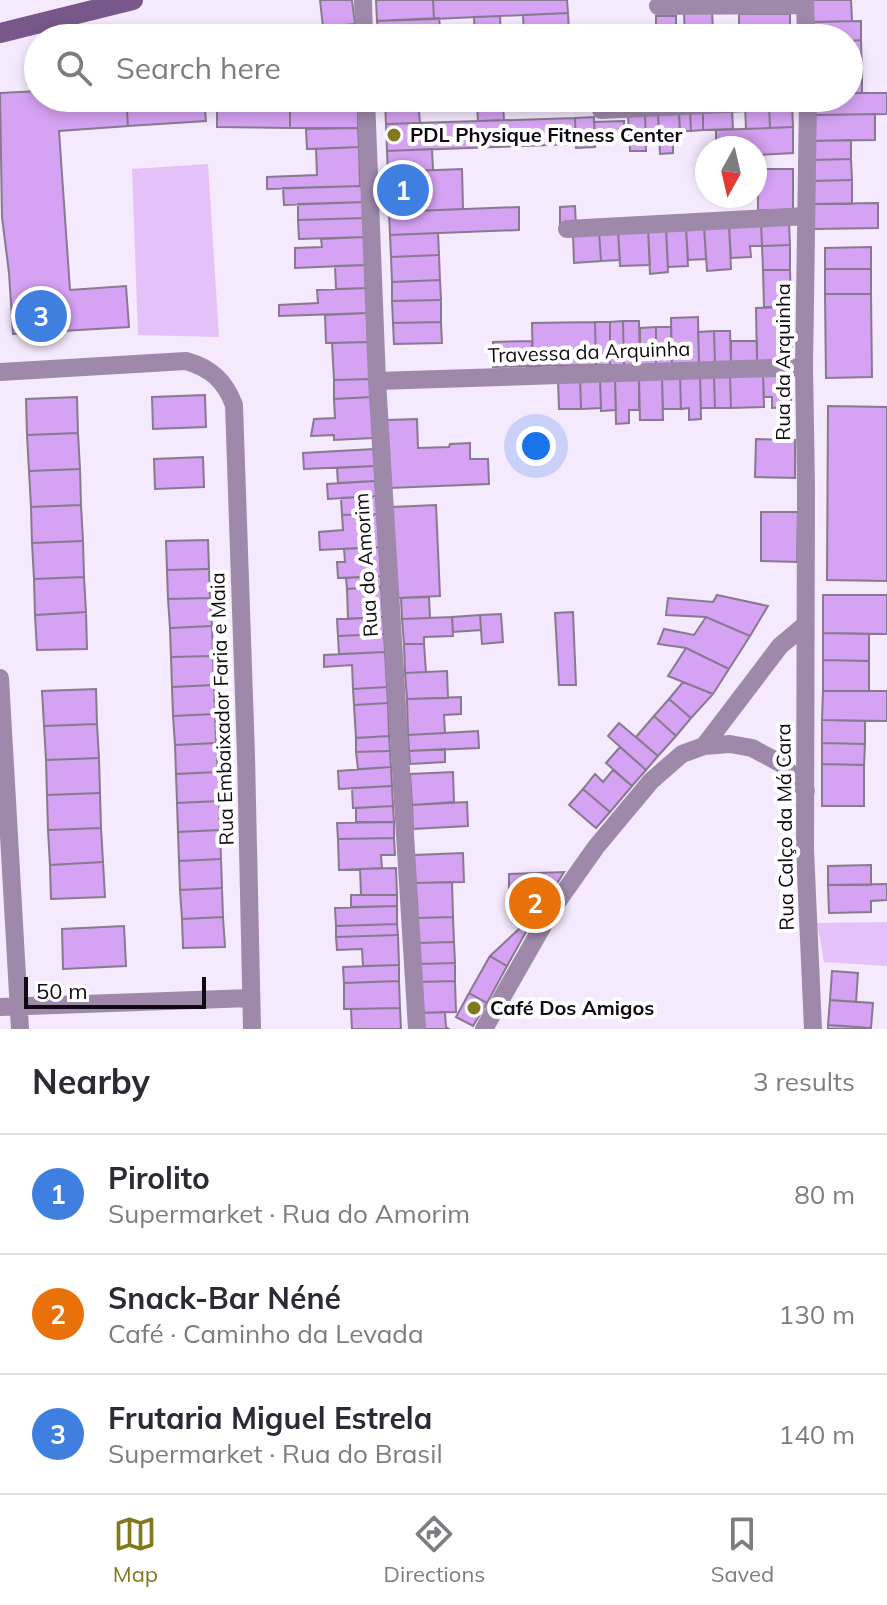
<!DOCTYPE html>
<meta charset="utf-8">
<style>
body{margin:0;font-family:Mulish,sans-serif;background:#f7f7f7;color:#2b2b33}
.compass{position:absolute;left:695px;top:136px;width:72px;height:72px;border-radius:50%;background:#fff;box-shadow:0 4px 12px #0003;rotate:188deg}
.scale{position:absolute;left:24px;bottom:20px;width:182px;box-sizing:border-box;padding-left:8px;border:4px solid #100b13;border-top:0;font-size:22px;line-height:28px;white-space:nowrap;color:#100b13;-webkit-text-stroke:6px #fff;paint-order:stroke}
.you{position:absolute;left:536px;top:446px;width:28px;height:28px;margin:-20px;border:6px solid #fff;border-radius:50%;background:#1a73e8;box-shadow:0 0 0 12px #1a73e833}
.badge{display:grid;place-items:center;width:52px;height:52px;border-radius:50%;background:#82781c;color:#fff;font-size:26px;font-weight:700}
.pin{position:absolute;translate:-50% -50%;border:4px solid #fff;box-shadow:0 2px 8px #0006}
.list{margin:0;padding:0;list-style:none}
h2{display:flex;justify-content:space-between;align-items:center;height:104px;margin:0;padding:0 32px;font-size:34px}
h2 small{font-size:26px;font-weight:400;color:#7c7c81}
.list li{display:grid;grid-template-columns:52px 1fr auto;gap:24px;align-items:center;box-sizing:border-box;height:120px;padding:0 32px;border-top:2px solid #e1e1e2}
.list b{display:block;font-size:30px;white-space:nowrap}
.list p{margin:0;font-size:26px;white-space:nowrap;color:#7c7c81}
.list em{font-size:26px;font-style:normal;color:#7c7c81}
.icon{flex:none;width:44px;height:44px;fill:none;stroke:currentColor;stroke-width:2;stroke-linecap:round;stroke-linejoin:round}
.map{position:relative;flex:none;width:887px;height:1029px;overflow:hidden}
.search{position:absolute;background:#fff;box-shadow:0 4px 12px #0003;left:24px;right:24px;top:24px;height:88px;display:flex;align-items:center;gap:20px;box-sizing:border-box;padding:0 28px;border-radius:44px;color:#7c7c81;font-size:30px}
.sheet{height:464px;background:#fff}
nav{display:flex;justify-content:space-around;align-items:center;box-sizing:border-box;height:112px;border-top:2px solid #e1e1e2;background:#fff;font-size:22px;color:#7c7c81}
nav a{display:grid;justify-items:center;gap:4px}
nav .on{color:#82781c}
.map>svg:first-child{display:block}
.green{fill:#e5c1fa}
.building{fill:#d6a2f3;stroke:#877a8f;stroke-width:2}
.lines{fill:none;stroke-linecap:round;stroke-linejoin:round}
.minor{stroke:#9e89ab;stroke-width:18}
.secondary{stroke:#78588a;stroke-width:20}
.poi-dot{fill:#82781c;stroke:#fff;stroke-width:3}
.labels{text-anchor:middle;stroke-width:8;stroke-linejoin:round;paint-order:stroke}
.poi-label{font-size:20px;font-weight:bold;fill:#100b13;stroke:#fff;text-anchor:start}
.street-label{font-size:20px;fill:#100b13;stroke:#fff}
</style>
<div class="map">
<svg width="887" height="1029" viewBox="0 0 887 1029">
<rect width="100%" height="100%" fill="#f5e9fd"/>
<path class="green" d="M208,164L219,337L138,335L132,169Z
M887,922V966L824,962L817,923Z"/>
<path class="building" d="M320,0H352L355,24L323,27Z
M376,0H433L434,19L377,21Z
M433,0H567L568,13L434,19Z
M813,0H851L852,21L813,22Z
M712,12L713,29H703L704,38H685L684,13Z
M568,13L569,34L524,36L523,15Z
M739,14H790V34L739,35Z
M500,16L501,38H475L474,17Z
M656,16H676V38H656Z
M439,18L441,36L379,38L377,21Z
M861,21V40L849,41V38H814L813,22Z
M355,24L356,38H290L289,31Z
M790,34V38H756V35Z
M861,40L862,71H849V41Z
M849,71H862V93H849Z
M38,91V98H126L128,126L59,131L70,290L126,286L129,327L13,334L9,273L2,217L0,93Z
M849,93H887V114L815,115V98H849Z
M126,98H204L206,121L128,126Z
M217,98H290V128L217,127Z
M290,98H358V128H290Z
M384,98H432V99L385,103Z
M477,98H503V104L477,105Z
M418,100L420,123L386,124L385,103Z
M792,103L793,127L770,128L769,104Z
M503,104L504,120L478,121L477,105Z
M769,104L770,128L746,129L745,105Z
M732,110L733,129L703,130V111Z
M690,111L691,131H680L679,112Z
M690,111H703V130L691,131Z
M679,112L680,141H673V153L660,154L658,113Z
M645,113L646,151H630L628,114Z
M645,113H658L659,140L646,141Z
M875,114V140L811,141L815,115Z
M594,117L595,147L576,148L575,118Z
M575,118L576,144L387,151L386,124Z
M624,121V135H595L594,122Z
M793,127V153L755,155V148H716V130Z
M358,128L359,147L307,149L306,129Z
M851,140V159L812,160L811,141Z
M359,147L360,186L267,189V177L317,175L316,149Z
M432,149L433,170L388,172L387,151Z
M851,159L852,180L812,181V160Z
M462,169L463,209L389,212L388,172Z
M758,169H793V211L758,210Z
M852,180V204H812V181Z
M363,186L364,202L284,205L283,188Z
M364,202L365,218L298,220V204Z
M878,203V228L813,229L812,204Z
M575,206L576,226H560V207Z
M519,207V230L390,235L389,212Z
M365,218V237L299,239L298,220Z
M789,222L790,245L762,246L761,223Z
M761,223L762,246H750L751,257L731,258L729,225Z
M729,225L731,269L707,271L704,226Z
M704,226L706,259L688,260L686,227Z
M686,227L688,266L668,267L666,228Z
M666,228L668,272L650,274L648,229Z
M648,229L650,265L620,266L618,231Z
M618,231L620,260L601,261L599,232Z
M599,232L601,261L574,263L573,234Z
M438,233L439,255L391,257L390,235Z
M365,237L366,265L295,268V248L322,247L321,239Z
M790,245V270H763L762,246Z
M871,247V269H825V248Z
M439,255L440,280L392,282L391,257Z
M366,265L367,288L336,289L335,266Z
M825,269H871V294H825Z
M763,270H790L791,307H764Z
M440,280L441,300L392,301V282Z
M367,288L368,313L279,316V305L318,303L317,290Z
M825,294H871L872,377L826,378Z
M441,300V322L393,323L392,301Z
M791,307L792,362H757L756,308Z
M368,313L369,342L326,343L325,315Z
M698,317L699,364H672L671,318Z
M623,321L624,365H610V322Z
M623,321H639L640,365H624Z
M441,322L442,343L394,344L393,323Z
M595,322L596,365L533,366L532,323Z
M595,322H610V365H596Z
M656,327V364L640,365V328Z
M656,327H671L672,364H656Z
M714,331L715,363L699,364L698,332Z
M714,331H730L731,363H715Z
M532,341L533,366L493,367V342Z
M731,341H757V362L731,363Z
M369,342L371,379L334,380L332,343Z
M763,375L764,407L731,408L730,376Z
M763,375H791V407L772,408V397H764Z
M730,376L731,408H715L714,377Z
M680,377L681,409H663L662,378Z
M680,377H700L701,419L689,420V408L681,409Z
M700,377H714L715,408H701Z
M639,378V410H629V423L616,424L615,379Z
M639,378H662L663,420H640Z
M371,379L372,397L334,399V380Z
M580,379L581,409H559L558,380Z
M580,379H600L601,408L581,409Z
M600,379H615L616,410L601,411Z
M205,395L206,427L153,429L152,397Z
M77,397L78,433L27,435L26,399Z
M372,397L373,438L334,440V435L311,436L314,419L335,418L334,399Z
M828,406L887,407V581L827,580Z
M417,419L418,448L449,447L450,444L470,443V459H488L489,484L389,488L387,420Z
M78,433L80,469L29,471L27,435Z
M756,439L795,440V478L755,477Z
M374,449L375,466L304,469L303,453Z
M203,457L204,487L155,489L154,459Z
M375,466V481L338,483L337,468Z
M80,469L81,505L31,507L29,471Z
M375,481L376,496L328,499L327,484Z
M376,496L377,514L342,515L341,498Z
M81,505L83,541L32,543L31,507Z
M436,505L440,596L396,598L392,507Z
M761,512H798L797,562L761,561Z
M377,514L379,547L320,550L319,532L343,530L342,515Z
M208,540L209,569L167,570L166,541Z
M83,541L84,577L34,579L32,543Z
M379,547L381,576L338,578L337,562H345L344,549Z
M209,569L210,598L168,599L167,570Z
M381,576V587L347,589L346,578Z
M84,577L86,612L35,615L34,579Z
M381,587L383,617L348,619L347,589Z
M717,595L768,606L750,636L706,617L666,615L668,598L713,602Z
M823,595H887V634L823,633Z
M429,597L430,618L402,619L401,598Z
M210,598L212,626L170,628L168,599Z
M86,612L87,649L37,650L35,615Z
M573,612L576,685H559L555,613Z
M501,614L503,642L482,644L480,615Z
M480,615L481,630L453,632L452,617Z
M383,617L384,634L338,636L337,619Z
M452,617L453,636L424,637V644H404L402,619Z
M706,617L750,636L729,669L686,648L658,644L664,629L694,635Z
M212,626L213,656L171,657L170,628Z
M823,633L869,634V661L823,660Z
M384,634L385,652L339,654L338,636Z
M404,644H424L426,672L405,673Z
M686,648L729,669L713,694L668,676Z
M385,652L387,687L353,689L352,665L324,667V655Z
M213,656L214,685L172,687L171,657Z
M823,660L869,661V691H823Z
M447,671L448,698L407,699L405,673Z
M683,682L713,694L691,718L669,699Z
M214,685L215,714L173,716L172,687Z
M387,687L388,703L354,705L353,689Z
M96,689L97,724L44,726L42,691Z
M823,691H887V721L822,720Z
M461,697V714L444,715L445,733L408,735L407,699Z
M669,699L691,718L676,736L654,716Z
M388,703L389,736L356,738L354,705Z
M215,714L216,743L175,745L173,716Z
M654,716L676,736L658,756L636,737Z
M822,720L865,721V744L822,743Z
M619,723L658,756L646,770L608,736Z
M97,724L99,758L46,760L44,726Z
M478,731L479,748L409,751L408,735Z
M389,736L390,751L356,752V738Z
M216,743L218,772L176,774L175,745Z
M822,743L865,744L864,765L822,764Z
M620,747L646,770L632,786L606,763Z
M445,749V762L410,764L409,751Z
M390,751L391,767L358,769L356,752Z
M99,758L100,793L47,795L46,760Z
M822,764L864,765V806H822Z
M391,767L392,786L339,789L338,771Z
M613,770L632,786L610,812L583,789L595,774L603,782Z
M218,772L219,801L177,803L176,774Z
M453,772L454,802L412,805L410,774Z
M392,786L393,806L353,808L352,788Z
M583,789L610,812L596,828L569,805Z
M100,793L101,828L48,830L47,795Z
M219,801L220,830L178,832L177,803Z
M467,802L468,826L413,829L412,805Z
M393,806L394,822H356V808Z
M394,822V838L338,839L337,823Z
M101,828L103,862L50,865L48,830Z
M220,830L221,859L179,861L178,832Z
M394,838L395,855H381L382,868L339,870L338,839Z
M463,853L464,882L415,883L414,855Z
M221,859L222,888L180,890L179,861Z
M103,862L105,897L51,899L50,865Z
M871,865V885H828V866Z
M396,868L397,895H361L360,869Z
M564,872L550,895L509,896V874Z
M452,882L453,917L417,918L415,883Z
M887,884V900L871,901V912L829,913L828,885Z
M222,888L223,917L182,919L180,890Z
M351,895H397V906L351,907Z
M550,895L537,914L510,915L509,896Z
M397,906V924L336,926L335,908Z
M223,917L225,947L183,948L182,919Z
M453,917L454,942L417,943V918Z
M397,924L398,935L336,937V926Z
M124,926L126,966L63,969L62,929Z
M521,927L527,930L507,966L490,956Z
M398,935L399,965L363,966L362,949L337,950L336,937Z
M454,942L455,963L418,964L417,943Z
M490,956L507,966L487,1003L469,993Z
M455,963V981L418,982V964Z
M399,965V981L344,983L343,967Z
M832,971L858,973L856,1002L830,1000Z
M399,981L400,1008L344,1009V983Z
M455,981L456,1012L419,1013L418,982Z
M469,993L487,1003L473,1026L456,1017Z
M830,1000L873,1003L871,1028L828,1025Z
M400,1008L401,1029H352L351,1009Z
M445,1012L446,1027L449,1029H420L419,1013Z
M828,1025L858,1027V1029H828Z"/>
<g class="lines">
<path class="minor" d="M363,0L364,38
M805,0L806,38
M658,6L805,5
M366,98L377,381L417,1029
M808,98L804,367L806,488L805,850L813,1029
M601,110L808,100
M567,229L806,216
M0,372L186,361C211,368 225,381 234,405L246,756L252,1029
M377,381L804,367
M0,678L20,1029
M704,746L780,646L805,625
M0,1007L251,998
M484,1029L553,908L596,847L651,781L682,754L704,746L730,744L752,748L782,764L806,791"/>
<path class="secondary" d="M0,33L133,0"/>
</g>
<g class="poi-dot">
<circle cx="394" cy="135" r="8"/>
<circle cx="474" cy="1008" r="8"/>
</g>
<g class="labels">
<g class="poi-label">
<text x="410" y="142">PDL Physique Fitness Center</text>
<text x="490" y="1015">Café Dos Amigos</text>
</g>
<g class="street-label">
<text transform="translate(589 352) rotate(-2)" y="7">Travessa da Arquinha</text>
<text transform="translate(783 362) rotate(-90)" y="7">Rua da Arquinha</text>
<text transform="translate(366 565) rotate(-94)" y="7">Rua do Amorim</text>
<text transform="translate(222 709) rotate(-92)" y="7">Rua Embaixador Faria e Maia</text>
<text transform="translate(785 827) rotate(-91)" y="7">Rua Calço da Má Cara</text>
</g>
</g>
</svg>
<svg class="compass" viewBox="-18 -18 36 36"><path d="M0-13l5 13h-10z" fill="#e53935"/><path d="M0 13l5-13h-10z" fill="#7c7c81"/></svg>
<div class="scale">50 m</div>
<div class="you"></div>
<div class="pin badge" style="left:403px;top:190px;background:#3f7fe0">1</div>
<div class="pin badge" style="left:535px;top:903px;background:#e8710a">2</div>
<div class="pin badge" style="left:41px;top:316px;background:#3f7fe0">3</div>
<div class="search"><svg class="icon" aria-label="search" viewBox="0 0 24 24"><circle cx="10" cy="10" r="6"/><path d="M15 15l6 6"/></svg>Search here</div>
</div>
<section class="sheet">
<h2>Nearby<small>3 results</small></h2>
<ul class="list">
<li><span class="badge" style="background:#3f7fe0">1</span><div><b>Pirolito</b><p>Supermarket · Rua do Amorim</p></div><em>80 m</em></li>
<li><span class="badge" style="background:#e8710a">2</span><div><b>Snack-Bar Néné</b><p>Café · Caminho da Levada</p></div><em>130 m</em></li>
<li><span class="badge" style="background:#3f7fe0">3</span><div><b>Frutaria Miguel Estrela</b><p>Supermarket · Rua do Brasil</p></div><em>140 m</em></li>
</ul>
</section>
<nav>
<a class="on"><svg class="icon" aria-label="map" viewBox="0 0 24 24"><path d="M3 6l6-2 6 2 6-2v14l-6 2-6-2-6 2zM9 4v14M15 6v14"/></svg>Map</a>
<a><svg class="icon" aria-label="directions" viewBox="0 0 24 24"><path d="M12 3l9 9-9 9-9-9zM9 14v-3h6M13 9l2 2-2 2"/></svg>Directions</a>
<a><svg class="icon" aria-label="saved" viewBox="0 0 24 24"><path d="M7 4h10v16l-5-4-5 4z"/></svg>Saved</a>
</nav>
